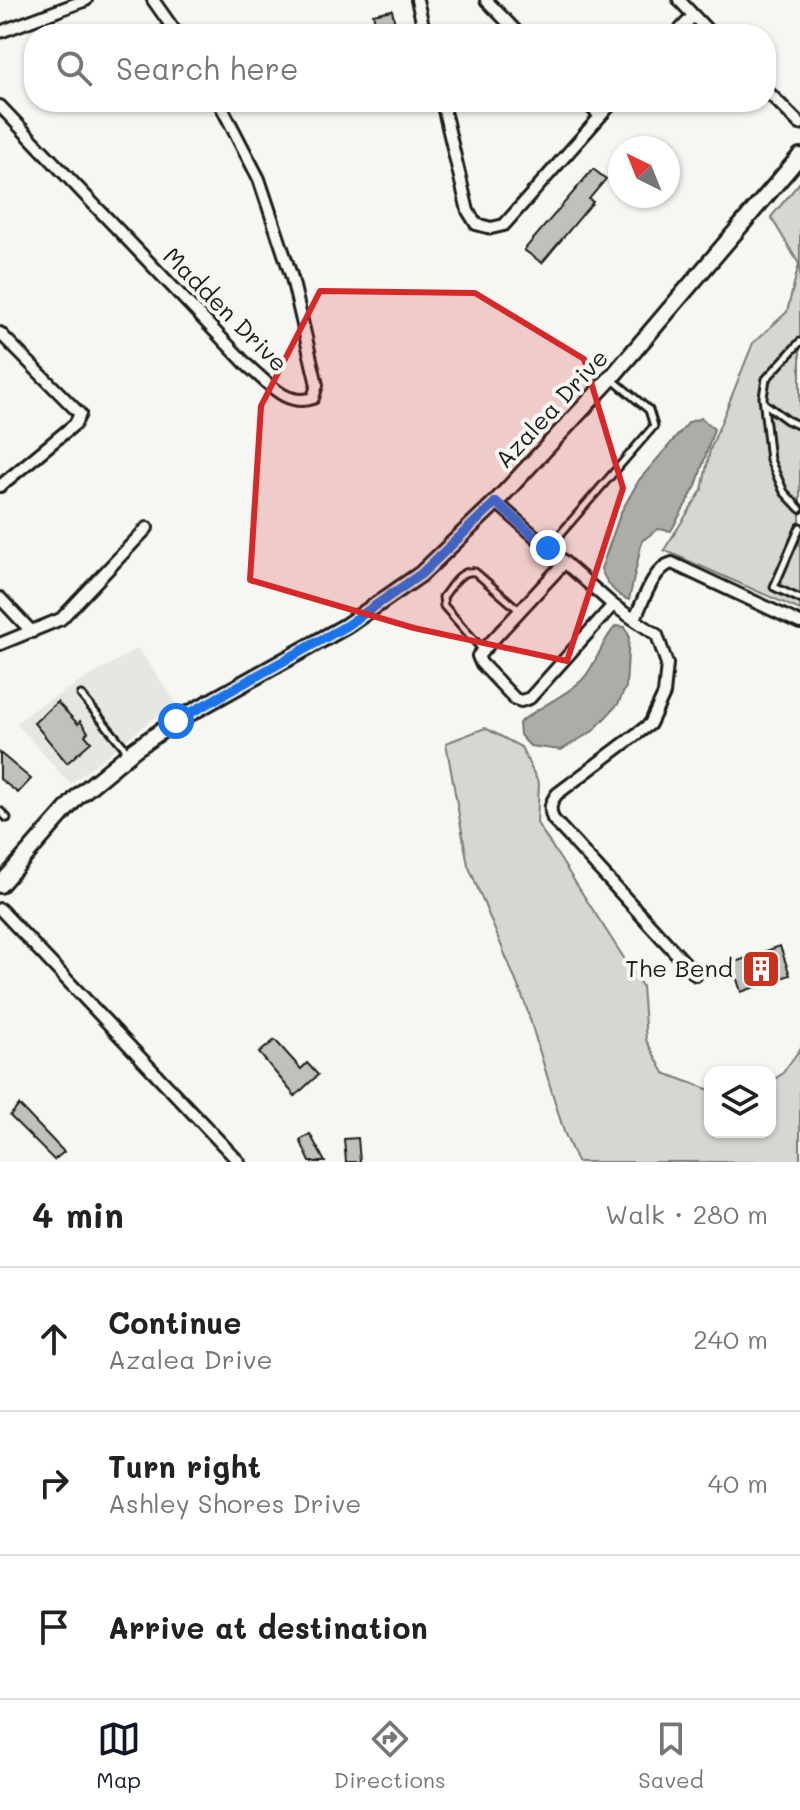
<!DOCTYPE html>
<meta charset="utf-8">
<style>
body{margin:0;font-family:Mali,sans-serif;background:#f6f6f6;color:#222}
.controls{position:absolute;right:24px;bottom:24px;display:grid;overflow:hidden;border-radius:16px;box-shadow:0 2px 6px #0004}
.controls button{width:72px;height:72px;display:grid;place-items:center;padding:0;border:0;border-bottom:2px solid #e0e0e0;background:#fff;color:#222;font:40px sans-serif}
.compass{position:absolute;left:608px;top:136px;width:72px;height:72px;border-radius:50%;background:#fff;box-shadow:0 2px 6px #0004;rotate:317deg}
.stop{position:absolute;width:24px;height:24px;margin:-18px;border:6px solid #1a73e8;border-radius:50%;background:#fff}
.stop.end{background:#1a73e8;border-color:#fff;box-shadow:0 2px 8px #0008}
.list{margin:0;padding:0;list-style:none}
h2{display:flex;justify-content:space-between;align-items:center;height:104px;margin:0;padding:0 32px;font-size:34px}
h2 small{font-size:26px;font-weight:400;color:#767676}
.list li{display:grid;grid-template-columns:52px 1fr auto;gap:24px;align-items:center;box-sizing:border-box;height:144px;padding:0 32px;border-top:2px solid #e0e0e0}
.list b{display:block;font-size:30px;white-space:nowrap}
.list p{margin:0;font-size:26px;white-space:nowrap;color:#767676}
.list em{font-size:26px;font-style:normal;color:#767676}
.icon{flex:none;width:44px;height:44px;fill:none;stroke:currentColor;stroke-width:2;stroke-linecap:round;stroke-linejoin:round}
.map{position:relative;flex:none;width:800px;height:1162px;overflow:hidden}
.search{position:absolute;background:#fff;box-shadow:0 2px 6px #0004;left:24px;right:24px;top:24px;height:88px;display:flex;align-items:center;gap:20px;box-sizing:border-box;padding:0 28px;border-radius:32px;color:#767676;font-size:30px}
.sheet{height:536px;background:#fff}
nav{display:flex;justify-content:space-around;align-items:center;box-sizing:border-box;height:112px;border-top:2px solid #e0e0e0;background:#fff;font-size:22px;color:#767676}
nav a{display:grid;justify-items:center;gap:4px}
nav .on{color:#111827}
.map>svg:first-child{display:block}
.built{fill:#e6e6e2}
.green{fill:#d6d6d2;stroke:#797977;stroke-width:2}
.water{fill:#acaca9;stroke:#727271;stroke-width:2}
.building{fill:#c0c0bd;stroke:#1c1c1c;stroke-width:2}
.lines{fill:none;stroke-linecap:round;stroke-linejoin:round}
.lane-casing{stroke:#1c1c1c;stroke-width:11}
.street-casing{stroke:#1c1c1c;stroke-width:16}
.secondary-casing{stroke:#1c1c1c;stroke-width:20}
.lane{stroke:#f6f6f2;stroke-width:5}
.street{stroke:#f6f6f2;stroke-width:10}
.secondary{stroke:#f6f6f2;stroke-width:14}
.route{stroke:#1a73e8;stroke-width:10}
.marked{fill:#d62828;fill-opacity:0.2;stroke:#d62828;stroke-width:6;stroke-linejoin:round}
.labels{text-anchor:middle;stroke-width:8;stroke-linejoin:round;paint-order:stroke}
.street-label{font-size:24px;fill:#1c1c1c;stroke:#f6f6f2}
.poi-label{font-size:24px;fill:#1c1c1c;stroke:#f6f6f2;text-anchor:end}
</style>
<div class="map">
<svg width="800" height="1162" viewBox="0 0 800 1162">
<rect width="100%" height="100%" fill="#f6f6f2"/>
<filter id="ink" filterUnits="userSpaceOnUse"><feTurbulence type="fractalNoise" baseFrequency=".0125" numOctaves="2"/><feDisplacementMap in="SourceGraphic" scale="16" xChannelSelector="R" yChannelSelector="G"/><feConvolveMatrix kernelMatrix="1 2 1 2 8 2 1 2 1" color-interpolation-filters="sRGB"/></filter>
<g filter="url(#ink)">
<path class="built" d="M138,648L177,704L154,718L70,784L16,723L36,708Z"/>
<path class="green" d="M800,182V610L664,550L702,490L710,450L753,343L787,312L799,264L771,217Z
M485,728L521,747L539,784L537,823L642,986L646,1040L664,1073L710,1090V1132H770V1082L782,1074L800,1049V1162H577L564,1132L525,1003L468,865L446,743Z"/>
<path class="water" d="M701,418L714,429L696,486L671,531L658,529L642,541L629,600C615,595 606,582 601,569L621,512L639,480L689,422Z
M616,626L625,627L629,636L626,687L618,704L593,731L561,750L530,746L520,735L519,723C539,706 563,698 582,680C597,665 601,641 616,626Z"/>
<path class="building" d="M392,10L396,29L378,34L373,14Z
M593,169L606,179L589,199L593,202L542,263L524,250Z
M57,702L78,724L80,721L88,732L85,735L91,742L67,763L34,723Z
M0,753L31,779L18,793L0,779Z
M780,946L790,975L741,992L732,963Z
M275,1040L301,1069L307,1063L318,1075L295,1096L259,1053Z
M19,1105L64,1152L54,1160L10,1116Z
M310,1134L325,1162H310L300,1140Z
M358,1138L360,1162H346L344,1139Z"/>
<g class="lines">
<g class="lane-casing">
<path id="lane" d="M800,342L766,379L763,397L770,460L784,492L800,509
M764,403L787,420L800,426
M800,527L774,587L800,599
M549,547L654,426L649,410L612,379
M482,649L444,606L443,597C452,586 459,570 475,572L519,610
M81,695L129,753
M0,811L7,818"/>
</g>
<g class="street-casing">
<path id="street" d="M153,0L177,34
M417,0L425,34
M486,0L519,34
M679,0L711,34
M0,32L86,0
M676,34L693,16
M766,90L800,124
M442,102L468,211L476,224L491,228L504,225L613,102
M586,102L600,116
M0,106L248,366C268,383 286,407 313,398L317,385L292,278L259,179L219,102
M0,333L80,414L75,424L0,486
M496,502L613,605L657,635L667,664L664,694L650,724L557,794C550,803 549,809 553,819L696,975
M564,563L478,656L481,663L515,699L521,701L530,698L613,605
M0,598L32,632
M635,618C643,602 653,568 672,563L800,623
M0,644L61,619L147,528
M0,909L239,1162"/>
</g>
<g class="secondary-casing">
<path id="secondary" d="M0,885L78,796L135,749L176,721L346,626L421,574L496,502L611,378L800,156"/>
</g>
<use href="#lane" class="lane"/>
<use href="#street" class="street"/>
<use href="#secondary" class="secondary"/>
</g>
</g>
<g class="lines" filter="url(#ink)">
<path class="route" d="M176,721L346,626L421,574L496,502L548,548"/>
</g>
<path class="marked" d="M320,291L475,293L584,359L623,488L567,661L414,628L250,580L261,406Z"/>
<defs>
<g id="building-square" transform="scale(2)"><rect x="-9" y="-9" width="18" height="18" rx="4" fill="#c8321e" stroke="#f6f6f2"/><path d="M-4-6H4V6H1V3H-1V6H-4ZM-2.5-4.3h1.7v1.8h-1.7ZM.8-4.3h1.7v1.8H.8ZM-2.5-1h1.7V.8h-1.7ZM.8-1h1.7V.8H.8Z" fill="#fff"/></g>
</defs>
<g fill-rule="evenodd">
<use href="#building-square" x="761" y="969"/>
</g>
<g class="labels">
<g class="street-label">
<text transform="translate(225 310) rotate(45)" y="8">Madden Drive</text>
<text transform="translate(552 409) rotate(-47)" y="8">Azalea Drive</text>
</g>
<g class="poi-label">
<text x="733" y="977">The Bend</text>
</g>
</g>
</svg>
<div class="controls">
<button><svg class="icon" aria-label="layers" viewBox="0 0 24 24"><path d="M12 4l9 5-9 5-9-5zM3 14l9 5 9-5"/></svg></button>
</div>
<svg class="compass" viewBox="-18 -18 36 36"><path d="M0-13l5 13h-10z" fill="#e53935"/><path d="M0 13l5-13h-10z" fill="#767676"/></svg>
<div class="stop" style="left:176px;top:721px"></div>
<div class="stop end" style="left:548px;top:548px"></div>
<div class="search"><svg class="icon" aria-label="search" viewBox="0 0 24 24"><circle cx="10" cy="10" r="6"/><path d="M15 15l6 6"/></svg>Search here</div>
</div>
<section class="sheet">
<h2>4 min<small>Walk · 280 m</small></h2>
<ul class="list">
<li><svg class="icon" aria-label="ahead" viewBox="0 0 24 24"><path d="M12 20V5M6 11l6-6 6 6"/></svg><div><b>Continue</b><p>Azalea Drive</p></div><em>240 m</em></li>
<li><svg class="icon" aria-label="right" viewBox="0 0 24 24"><path d="M7 20v-9h11M14 6l5 5-5 5"/></svg><div><b>Turn right</b><p>Ashley Shores Drive</p></div><em>40 m</em></li>
<li><svg class="icon" aria-label="arrive" viewBox="0 0 24 24"><path d="M6 21V4h12l-3 4 3 4H6"/></svg><div><b>Arrive at destination</b></div></li>
</ul>
</section>
<nav>
<a class="on"><svg class="icon" aria-label="map" viewBox="0 0 24 24"><path d="M3 6l6-2 6 2 6-2v14l-6 2-6-2-6 2zM9 4v14M15 6v14"/></svg>Map</a>
<a><svg class="icon" aria-label="directions" viewBox="0 0 24 24"><path d="M12 3l9 9-9 9-9-9zM9 14v-3h6M13 9l2 2-2 2"/></svg>Directions</a>
<a><svg class="icon" aria-label="saved" viewBox="0 0 24 24"><path d="M7 4h10v16l-5-4-5 4z"/></svg>Saved</a>
</nav>
